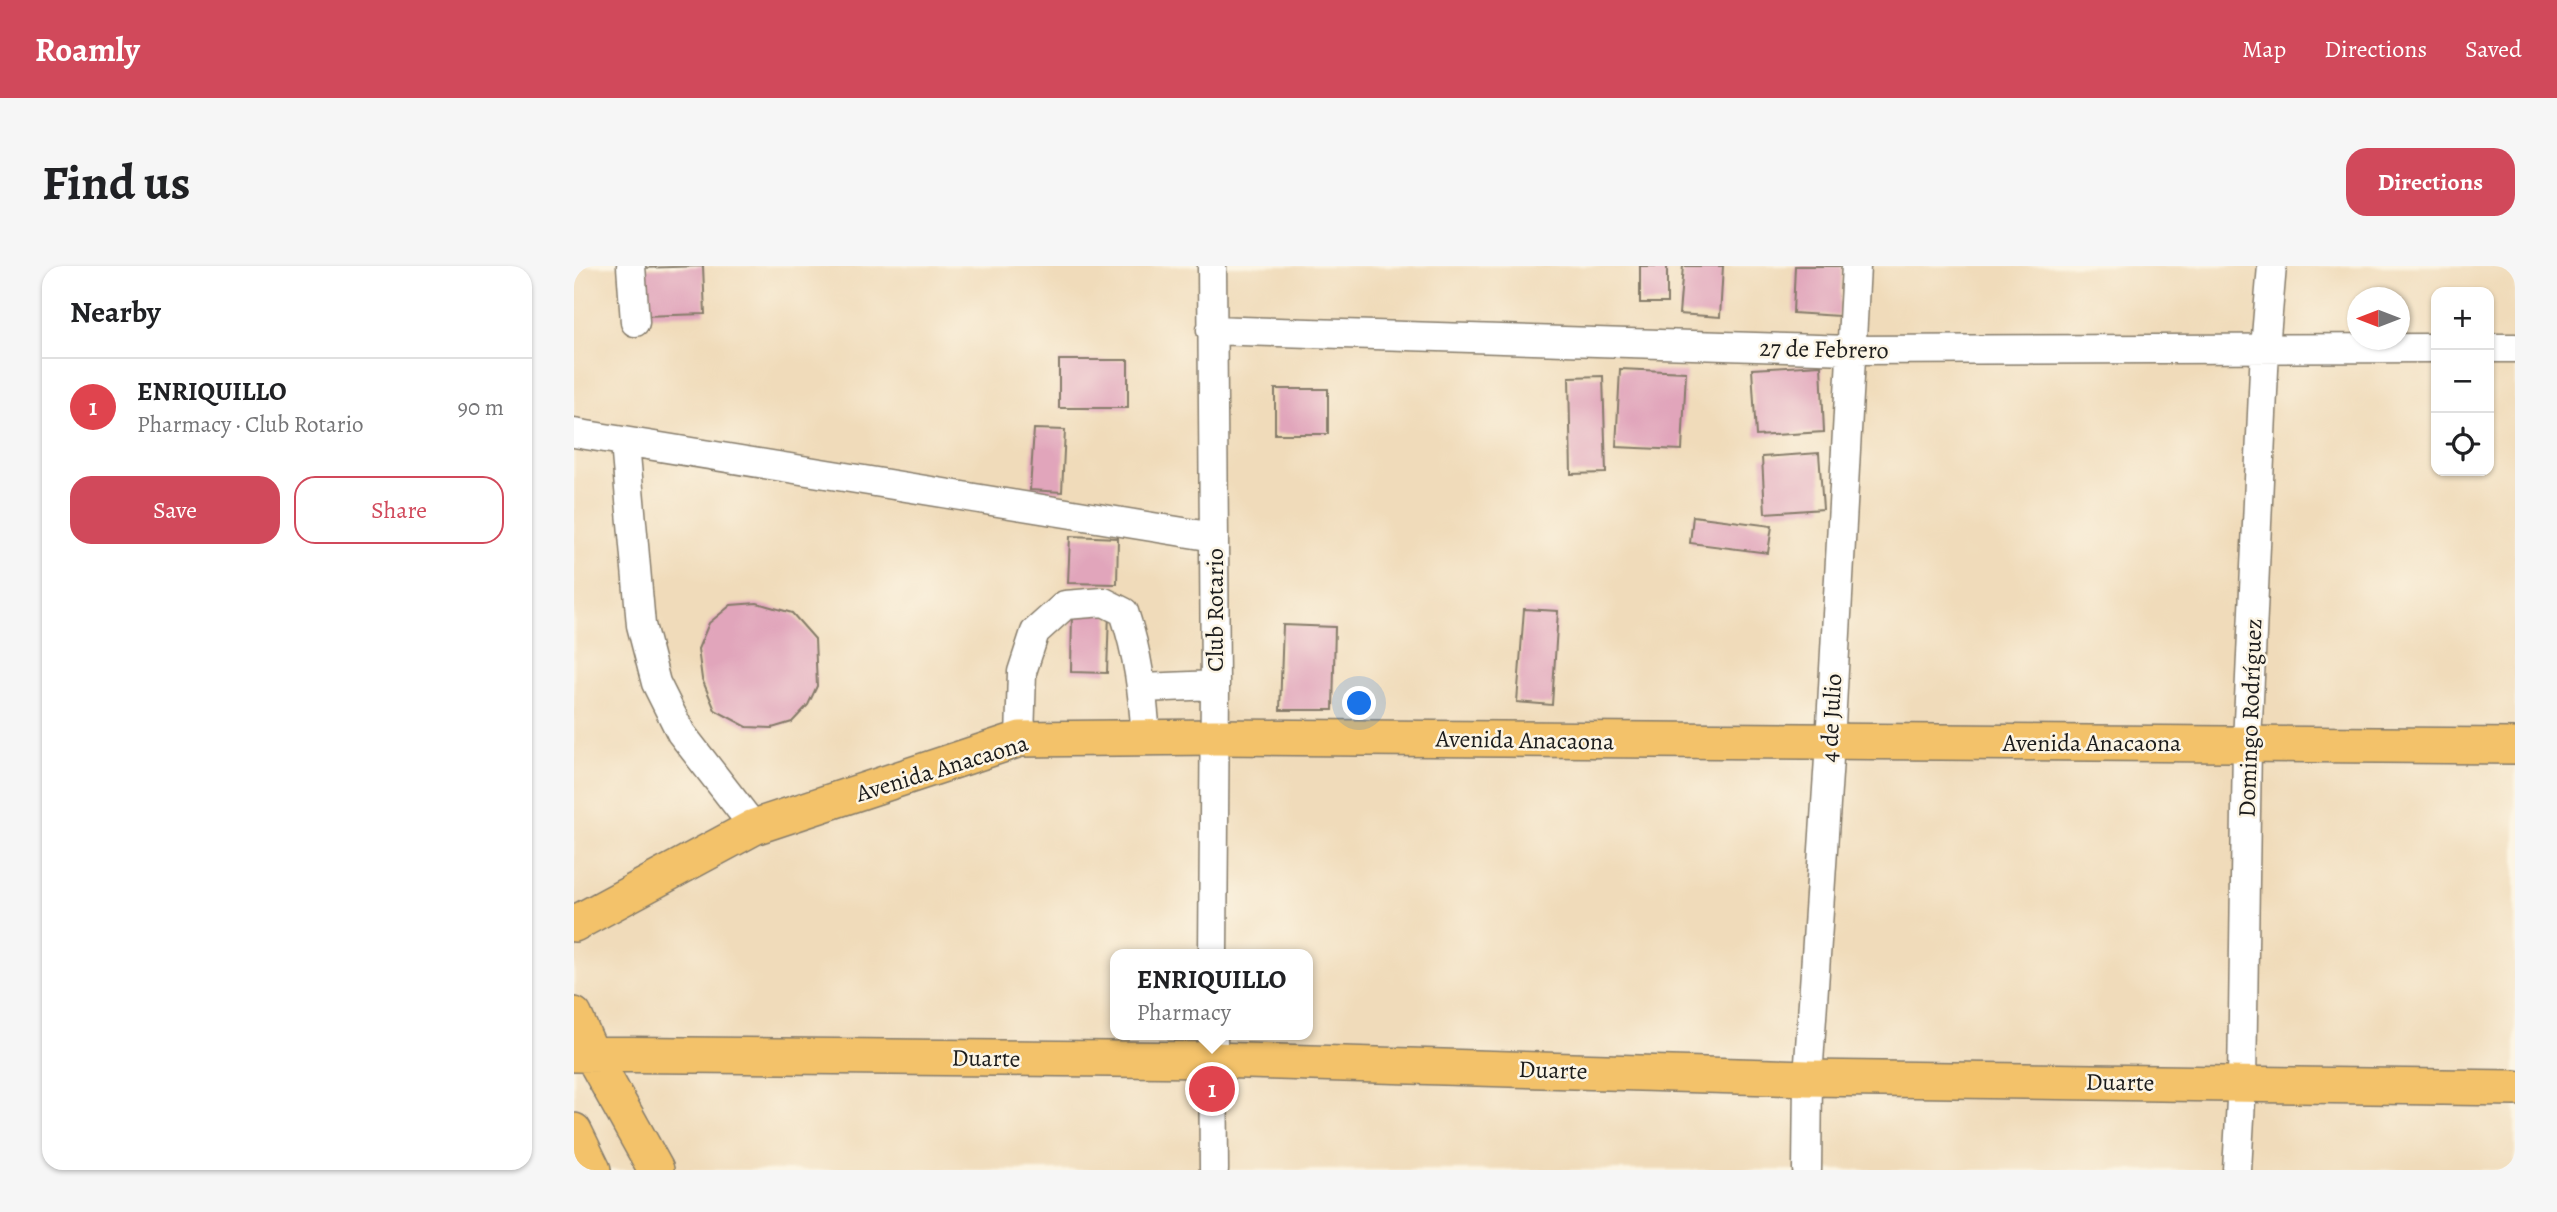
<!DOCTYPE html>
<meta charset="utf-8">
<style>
body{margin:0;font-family:Alegreya,serif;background:#f6f6f6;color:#202124}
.controls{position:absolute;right:21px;top:21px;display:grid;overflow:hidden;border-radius:14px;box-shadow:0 2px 5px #0004}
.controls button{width:63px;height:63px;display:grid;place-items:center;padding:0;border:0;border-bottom:2px solid #e0e0e0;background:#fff;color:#202124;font:35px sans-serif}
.compass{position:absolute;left:1773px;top:21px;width:63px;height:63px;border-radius:50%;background:#fff;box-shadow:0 2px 5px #0004;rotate:270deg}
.you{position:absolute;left:786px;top:438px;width:24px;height:24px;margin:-18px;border:5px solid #fff;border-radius:50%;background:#1a73e8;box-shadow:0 0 0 10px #1a73e833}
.badge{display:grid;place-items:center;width:46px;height:46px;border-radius:50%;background:#d1495b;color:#fff;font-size:23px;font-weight:700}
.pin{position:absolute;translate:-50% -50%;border:4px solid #fff;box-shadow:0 2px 7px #0006}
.popup{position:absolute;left:536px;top:683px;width:203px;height:91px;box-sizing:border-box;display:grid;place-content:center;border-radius:14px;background:#fff;filter:drop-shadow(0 2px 5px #0005);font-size:23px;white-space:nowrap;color:#757577}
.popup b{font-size:26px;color:#202124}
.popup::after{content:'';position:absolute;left:50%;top:100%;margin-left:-14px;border:14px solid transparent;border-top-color:#fff}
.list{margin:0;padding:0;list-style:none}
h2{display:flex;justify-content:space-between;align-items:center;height:91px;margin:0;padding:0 28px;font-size:30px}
h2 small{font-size:23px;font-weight:400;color:#757577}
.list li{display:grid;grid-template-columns:46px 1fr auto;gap:21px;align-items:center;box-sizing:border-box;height:98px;padding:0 28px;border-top:2px solid #e0e0e0}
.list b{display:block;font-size:26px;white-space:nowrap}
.list p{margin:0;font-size:23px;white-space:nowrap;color:#757577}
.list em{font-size:23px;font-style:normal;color:#757577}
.actions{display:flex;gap:14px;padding:21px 28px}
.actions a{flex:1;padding:16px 0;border:2px solid #d1495b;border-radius:21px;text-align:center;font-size:24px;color:#d1495b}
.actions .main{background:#d1495b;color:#fff}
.icon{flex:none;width:38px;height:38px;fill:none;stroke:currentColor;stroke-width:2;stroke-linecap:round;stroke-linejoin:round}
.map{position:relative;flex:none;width:1941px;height:904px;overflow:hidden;border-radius:21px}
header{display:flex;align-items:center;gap:42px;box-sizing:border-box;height:98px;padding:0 35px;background:#d1495b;color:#fff}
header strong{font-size:33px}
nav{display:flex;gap:38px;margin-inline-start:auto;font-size:24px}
.intro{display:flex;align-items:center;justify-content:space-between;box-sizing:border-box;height:168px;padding:0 42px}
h1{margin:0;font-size:49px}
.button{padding:18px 32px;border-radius:21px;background:#d1495b;color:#fff;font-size:24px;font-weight:700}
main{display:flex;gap:42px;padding:0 42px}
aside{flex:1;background:#fff;border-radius:21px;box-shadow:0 2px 5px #0004}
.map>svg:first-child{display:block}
.building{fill:#e1a5bb}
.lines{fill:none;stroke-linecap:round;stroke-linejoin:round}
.minor-casing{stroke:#867c6b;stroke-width:31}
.major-casing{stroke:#867c6b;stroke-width:38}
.minor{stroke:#fff;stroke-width:28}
.major{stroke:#f3c26a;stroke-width:35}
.labels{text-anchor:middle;stroke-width:5;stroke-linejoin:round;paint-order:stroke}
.street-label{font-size:24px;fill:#1c1c1c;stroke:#fcf5e5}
</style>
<header>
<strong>Roamly</strong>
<nav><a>Map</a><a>Directions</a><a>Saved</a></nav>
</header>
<div class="intro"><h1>Find us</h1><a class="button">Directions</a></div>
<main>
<aside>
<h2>Nearby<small></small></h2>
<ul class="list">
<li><span class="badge" style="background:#e0444e">1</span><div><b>ENRIQUILLO</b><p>Pharmacy · Club Rotario</p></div><em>90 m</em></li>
</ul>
<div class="actions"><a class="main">Save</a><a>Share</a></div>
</aside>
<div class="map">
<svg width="1941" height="904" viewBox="0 0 1941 904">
<rect width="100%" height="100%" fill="#fcf5e5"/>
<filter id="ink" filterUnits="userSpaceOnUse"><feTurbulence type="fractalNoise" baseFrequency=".0143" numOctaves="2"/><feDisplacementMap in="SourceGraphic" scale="14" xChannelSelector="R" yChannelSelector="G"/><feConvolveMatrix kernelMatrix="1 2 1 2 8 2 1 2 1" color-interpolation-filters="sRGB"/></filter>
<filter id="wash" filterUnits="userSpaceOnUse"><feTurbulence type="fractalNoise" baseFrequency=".00686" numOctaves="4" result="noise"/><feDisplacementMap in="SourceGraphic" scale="28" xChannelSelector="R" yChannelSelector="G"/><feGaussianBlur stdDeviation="1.57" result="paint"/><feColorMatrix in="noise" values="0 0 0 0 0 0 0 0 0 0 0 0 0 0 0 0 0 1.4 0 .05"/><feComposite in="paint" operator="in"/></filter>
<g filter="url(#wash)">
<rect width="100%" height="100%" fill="#f0dbba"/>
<g id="blocks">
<path class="building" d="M129,0L131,48L69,50L67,2Z
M1066,0H1093V37H1066Z
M1109,0H1149L1146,51L1105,48Z
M1221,0H1268L1265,50L1219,47Z
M485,94H554V142H485Z
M1247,99L1250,166L1182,170L1178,103Z
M1046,103L1112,106L1108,184L1042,181Z
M1029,110L1032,207L997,208L995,111Z
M701,123H754V168H701Z
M460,163L491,164L488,226L456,224Z
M1245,187L1249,243L1191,247L1188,191Z
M1119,250L1198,260L1194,287L1116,277Z
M496,270L544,272L543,318L494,317Z
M183,337L218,347L241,373L243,420L234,439L218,456L198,462L173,461L141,444L128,413L124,383L135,357L157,339Z
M950,343L984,345L978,439L943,436Z
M498,345L535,346L533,407L497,406Z
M709,359L761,361L759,444H706Z"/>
</g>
</g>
<g filter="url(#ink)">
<use href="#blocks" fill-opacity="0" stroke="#867c6b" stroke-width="2"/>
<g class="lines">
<g class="minor-casing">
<path id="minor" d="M57,0L61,56
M638,0L641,419L639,688
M637,64L1276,84L1862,82
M1915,82H1941
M0,167L640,271
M51,177L67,359L82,417L107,467L180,561
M569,422L641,419
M446,473L448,406L461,366L491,339L530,336L550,346C564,388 569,428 572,472
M639,769L640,904
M1233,904L1234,812L1256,477L1282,0
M1663,904L1668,817L1673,477L1691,82L1698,0"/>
</g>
<g class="major-casing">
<path id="major" d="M0,658L180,561L446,473L641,471L1941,480
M0,749L18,789L82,904
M0,788L639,794L1234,812L1941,822
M0,865L19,904"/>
</g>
<use href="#minor" class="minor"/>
<use href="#major" class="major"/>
</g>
</g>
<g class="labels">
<g class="street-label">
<text transform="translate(1250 83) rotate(1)" y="8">27 de Febrero</text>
<text transform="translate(641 344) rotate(-90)" y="8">Club Rotario</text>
<text transform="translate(1257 452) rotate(-87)" y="8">4 de Julio</text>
<text transform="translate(1676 452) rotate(-88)" y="8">Domingo Rodríguez</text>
<text transform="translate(951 474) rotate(1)" y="8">Avenida Anacaona</text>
<text x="1518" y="485">Avenida Anacaona</text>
<text transform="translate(368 502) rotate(-17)" y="8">Avenida Anacaona</text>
<text transform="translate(412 792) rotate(1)" y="8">Duarte</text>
<text transform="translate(979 804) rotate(2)" y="8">Duarte</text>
<text transform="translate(1546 816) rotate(1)" y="8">Duarte</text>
</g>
</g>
</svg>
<div class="controls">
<button>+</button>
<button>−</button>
<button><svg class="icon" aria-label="locate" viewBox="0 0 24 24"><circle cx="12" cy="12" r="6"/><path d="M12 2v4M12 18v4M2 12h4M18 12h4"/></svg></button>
</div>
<svg class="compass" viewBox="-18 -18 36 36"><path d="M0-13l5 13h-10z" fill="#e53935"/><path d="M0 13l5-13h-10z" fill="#757577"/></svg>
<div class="you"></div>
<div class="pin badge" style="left:638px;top:823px;background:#e0444e">1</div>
<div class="popup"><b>ENRIQUILLO</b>Pharmacy</div>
</div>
</main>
